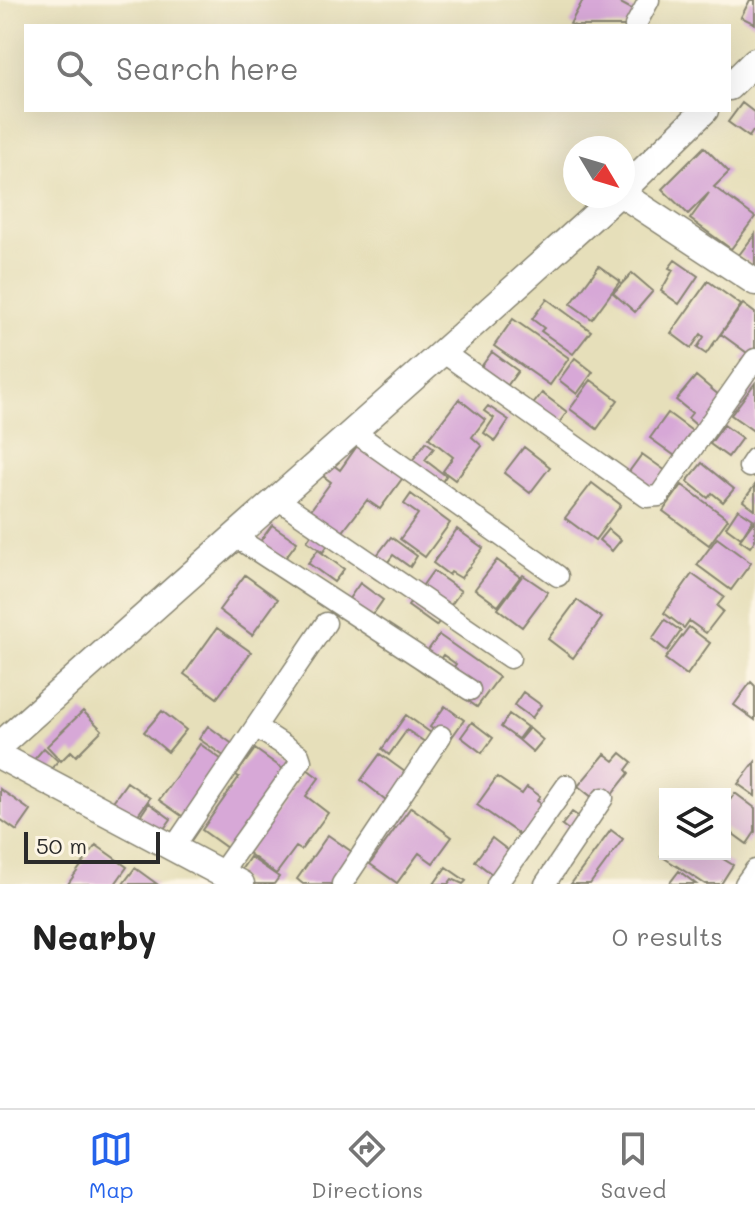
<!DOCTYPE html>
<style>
body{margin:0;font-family:Mali,sans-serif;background:#f6f6f6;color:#222}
.controls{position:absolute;right:24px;bottom:24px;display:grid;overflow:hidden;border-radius:0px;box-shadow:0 8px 32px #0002}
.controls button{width:72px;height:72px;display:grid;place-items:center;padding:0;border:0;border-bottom:2px solid #e0e0e0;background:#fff;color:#222;font:40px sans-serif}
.compass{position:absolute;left:563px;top:136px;width:72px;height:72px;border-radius:50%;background:#fff;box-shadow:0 8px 32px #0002;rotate:128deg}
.scale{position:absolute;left:24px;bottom:20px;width:136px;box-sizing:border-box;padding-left:8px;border:4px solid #2b2b2b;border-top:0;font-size:22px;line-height:28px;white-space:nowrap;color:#2b2b2b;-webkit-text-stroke:6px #fcf5e5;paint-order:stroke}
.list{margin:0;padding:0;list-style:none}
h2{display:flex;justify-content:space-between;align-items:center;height:104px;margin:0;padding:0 32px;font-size:34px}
h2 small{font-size:26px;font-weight:400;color:#767676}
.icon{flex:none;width:44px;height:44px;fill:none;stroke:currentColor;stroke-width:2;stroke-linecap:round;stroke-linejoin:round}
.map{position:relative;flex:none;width:755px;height:884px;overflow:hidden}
.search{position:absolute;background:#fff;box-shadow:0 8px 32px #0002;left:24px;right:24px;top:24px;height:88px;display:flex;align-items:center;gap:20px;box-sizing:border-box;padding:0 28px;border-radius:0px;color:#767676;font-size:30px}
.sheet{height:224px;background:#fff}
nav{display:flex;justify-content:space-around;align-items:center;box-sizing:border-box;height:112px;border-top:2px solid #e0e0e0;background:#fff;font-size:22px;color:#767676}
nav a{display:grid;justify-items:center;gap:4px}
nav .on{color:#2563eb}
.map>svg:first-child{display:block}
.building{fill:#d7a8d7}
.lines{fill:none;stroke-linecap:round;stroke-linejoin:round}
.minor-casing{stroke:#888572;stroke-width:23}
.tertiary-casing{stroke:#888572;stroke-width:29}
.minor{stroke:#fff;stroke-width:20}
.tertiary{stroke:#fff;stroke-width:26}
</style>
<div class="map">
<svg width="755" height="884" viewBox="0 0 755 884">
<rect width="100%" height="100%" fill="#fcf5e5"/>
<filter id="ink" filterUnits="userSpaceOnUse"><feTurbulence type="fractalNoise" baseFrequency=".0125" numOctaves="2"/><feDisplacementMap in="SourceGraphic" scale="16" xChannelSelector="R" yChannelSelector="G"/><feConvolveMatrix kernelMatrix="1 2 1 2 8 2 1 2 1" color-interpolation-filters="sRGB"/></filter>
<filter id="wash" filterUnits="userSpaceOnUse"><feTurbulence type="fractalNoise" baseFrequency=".006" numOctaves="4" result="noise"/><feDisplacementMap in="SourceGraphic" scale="32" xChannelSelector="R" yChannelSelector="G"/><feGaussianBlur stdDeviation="1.8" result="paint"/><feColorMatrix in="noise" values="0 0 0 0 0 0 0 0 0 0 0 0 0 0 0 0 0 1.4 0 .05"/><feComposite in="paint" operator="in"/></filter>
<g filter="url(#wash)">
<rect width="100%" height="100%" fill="#e6dfba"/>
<g id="blocks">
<path class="building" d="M583,0H615L641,14L635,26H575L570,24Z
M750,0H755V24L741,17Z
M742,103L755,113V132L753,131L749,137L728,122Z
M704,147L729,172L714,187L755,217L731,249L690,219L709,193L688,214L662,189Z
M755,234V266L739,255Z
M675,260L698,276L679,304L661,291L673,270L669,268Z
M599,266L620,281L592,319L571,304Z
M632,273L653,291L635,312L613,293Z
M708,281L741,305L706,354L697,348L704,337L701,334L691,348L671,333Z
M547,299L591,331L573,354L541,331L544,328L532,319Z
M743,304L755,313V362L751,367L741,360L747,353L721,334Z
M513,319L569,358L550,385L494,346Z
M492,352L518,371L499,397L473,378Z
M575,358L593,372L577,394L559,380Z
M696,376L727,402L703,431L688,418L692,413L676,400Z
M591,380L618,400L597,429L570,409Z
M755,383V432L731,415Z
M542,393L567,412L550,435L524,416Z
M459,399L485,420L472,437L482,446L455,480L443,471L453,457L429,438Z
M488,406L509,420L495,441L484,433L494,418L484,411Z
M668,413L703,439L685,463L650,438Z
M724,425L742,438L728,457L710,444Z
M362,439L407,472L380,509L367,500L338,538L307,515L331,482L323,476L332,464L340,470Z
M426,442L434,448L425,460L446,476L439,486L409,465Z
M524,447L550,467L530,493L504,473Z
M642,454L673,476L658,505L623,480Z
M702,463L734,489L723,502L712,493L708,498L687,481Z
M592,483L621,505L595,540L565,518Z
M682,485L728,519L709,545L663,511Z
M755,485V510L743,501Z
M411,494L450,523L425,557L400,539L418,514L404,504Z
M738,509L753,519L741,538L726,527Z
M755,520V540L750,547L740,540Z
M272,525L297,542L283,561L259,543Z
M316,528L332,539L323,552L307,541Z
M457,529L483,548L461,578L451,572L449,575L433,563Z
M608,529L621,540L612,551L599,540Z
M391,537L417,556L410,567L393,555L376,579L365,571Z
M717,538L751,563L731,590L697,565Z
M318,550L344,569L334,582L308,563Z
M497,560L520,577L498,606L475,589Z
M433,571L461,591L436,626L408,606Z
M692,574L724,597L717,606L723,611L706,633L689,621L684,628L664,613Z
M245,575L278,599L252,635L219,610Z
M523,575L548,592L522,627L498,609Z
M360,583L383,600L369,620L346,603Z
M577,600L602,618L573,658L548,639Z
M665,620L681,631L667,651L652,639Z
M689,627L710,643L687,675L665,659Z
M217,628L251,652L217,698L184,674Z
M439,635L499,677L477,707L443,683L456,664L443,655L428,676L416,667Z
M751,682L755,686V720L734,705Z
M523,692L541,705L532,718L514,705Z
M445,706L464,720L449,741L430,727Z
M83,711L102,730L76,756L71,751L61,761L47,746Z
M162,711L186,730L168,752L144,732Z
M509,714L527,727L518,739L501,727Z
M406,715L431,733L425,742L407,730L389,755L382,749Z
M472,722L493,738L482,753L461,737Z
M208,726L242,751L234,763L199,739Z
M529,728L543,740L533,752L519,740Z
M200,744L225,762L185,818L159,800Z
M44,748L58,761L46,775L31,763Z
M255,749L290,774L234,853L202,830L239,777L236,775Z
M621,753L632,762L626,770L629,773L603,806L578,786L605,754L614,761Z
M380,754L416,780L396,808L361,780Z
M755,762V796L738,784Z
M307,769L319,778L306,796L328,813L301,850L296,847L276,874L247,852Z
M497,777L522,794L527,787L540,796L537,801L551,810L529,841L477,805Z
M127,782L150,798L132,823L109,807Z
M0,789L31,811L17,831L0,819Z
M735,793L755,808V832L747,844L725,828V807Z
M149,803L171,819L158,837L137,821Z
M411,807L452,837L433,863L419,853L397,883L370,864Z
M572,812L588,823L578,837L562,825Z
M611,830L623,839L590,884H571Z
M328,835L355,854L346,884H303L297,879Z
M492,838L518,858L501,881L475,861Z
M96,845L127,867L115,884H68Z
M665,850V854H715L733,865L721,884H705L661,856Z
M250,857L279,877L274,884H249L237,876Z
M446,867L466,881L463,884L452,879L448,884H434Z
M135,868L157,884H123Z
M679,871L696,884H669Z"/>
</g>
</g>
<g filter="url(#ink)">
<use href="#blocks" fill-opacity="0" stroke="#888572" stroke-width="2"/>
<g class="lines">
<g class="minor-casing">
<path id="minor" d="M635,26L649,0
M444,353L647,497L659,496L755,359
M353,431L558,576
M749,467L755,458
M276,498L510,658
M234,536L470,690
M174,847L326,623
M221,873L301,761L299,755L256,727
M342,884L441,736
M497,884L567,785
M545,884L603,798
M745,884L755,870"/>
</g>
<g class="tertiary-casing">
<path id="tertiary" d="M729,87L755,61
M623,190L705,110
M623,195L755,282
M0,745C205,561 413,381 616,196
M0,756L241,884"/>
</g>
<use href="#minor" class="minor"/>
<use href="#tertiary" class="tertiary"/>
</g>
</g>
</svg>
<div class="controls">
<button><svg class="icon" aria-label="layers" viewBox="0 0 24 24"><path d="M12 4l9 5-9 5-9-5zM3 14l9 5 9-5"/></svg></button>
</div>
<svg class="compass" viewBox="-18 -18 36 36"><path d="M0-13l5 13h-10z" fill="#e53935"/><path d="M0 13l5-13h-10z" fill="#767676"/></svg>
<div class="scale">50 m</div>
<div class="search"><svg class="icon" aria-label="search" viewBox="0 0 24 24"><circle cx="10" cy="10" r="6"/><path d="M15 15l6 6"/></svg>Search here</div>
</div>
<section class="sheet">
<h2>Nearby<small>0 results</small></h2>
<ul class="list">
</ul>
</section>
<nav>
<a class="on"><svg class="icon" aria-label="map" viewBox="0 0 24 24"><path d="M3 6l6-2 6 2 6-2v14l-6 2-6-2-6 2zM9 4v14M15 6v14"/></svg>Map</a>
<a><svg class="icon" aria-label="directions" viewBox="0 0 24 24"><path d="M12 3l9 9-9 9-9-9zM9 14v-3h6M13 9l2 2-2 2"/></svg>Directions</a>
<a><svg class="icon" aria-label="saved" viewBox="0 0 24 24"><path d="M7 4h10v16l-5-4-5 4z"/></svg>Saved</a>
</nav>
